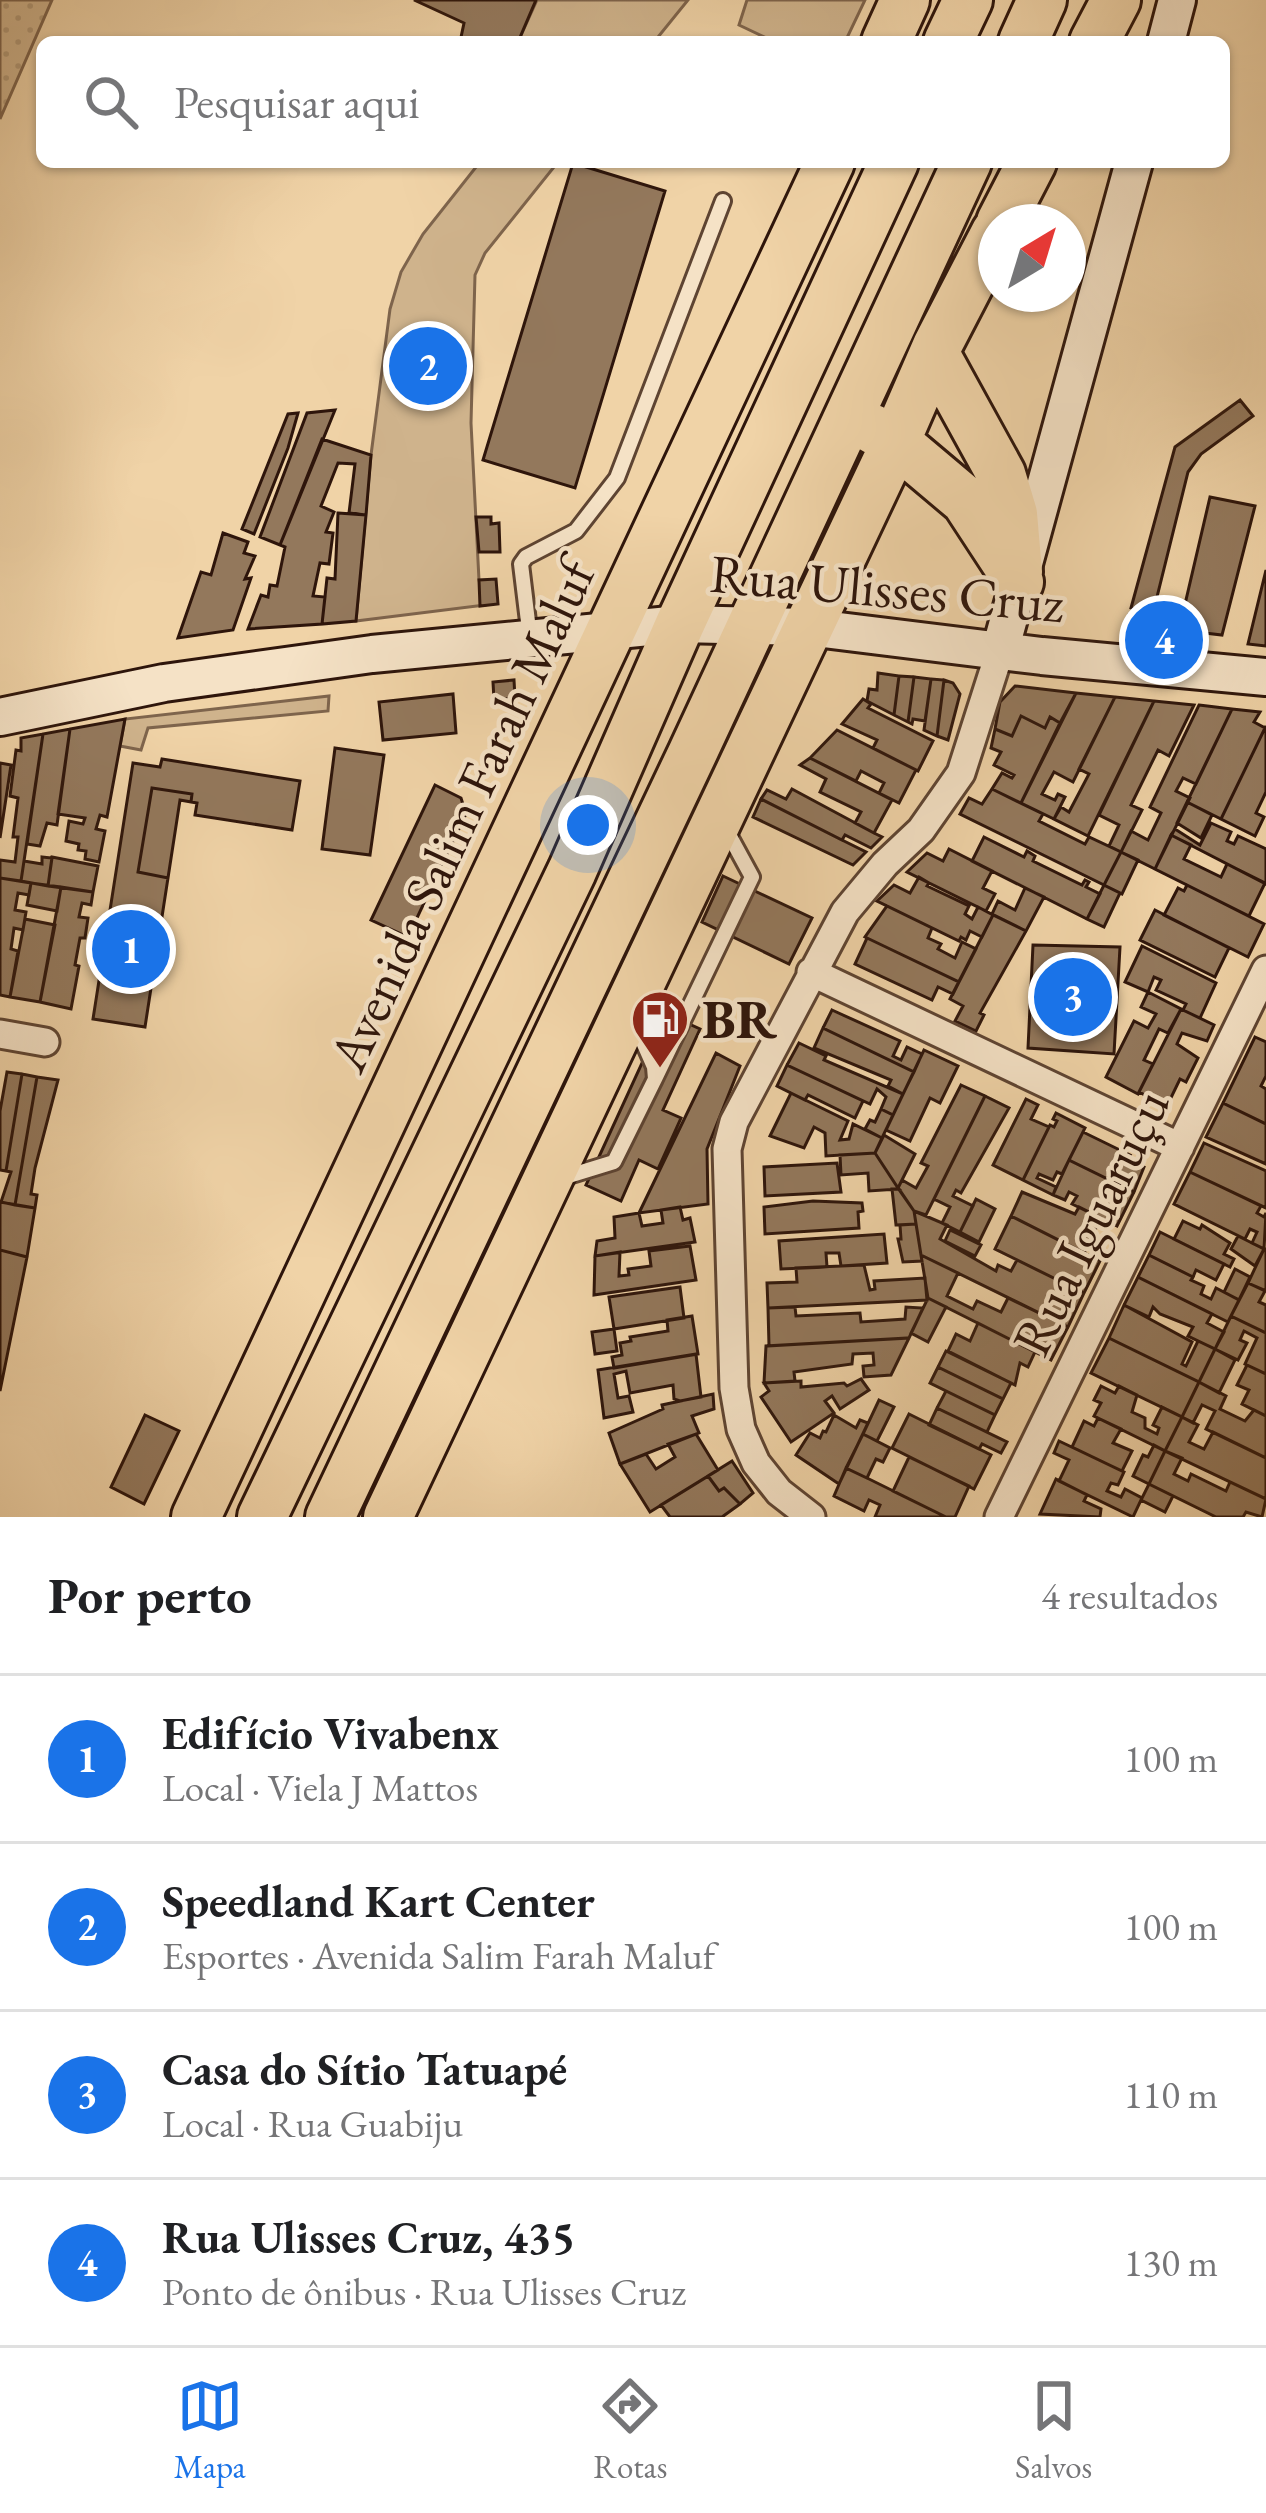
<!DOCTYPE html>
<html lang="pt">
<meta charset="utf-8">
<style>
body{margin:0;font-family:"EB Garamond",serif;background:#f6f6f6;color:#202124}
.compass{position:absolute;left:978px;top:204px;width:108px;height:108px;border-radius:50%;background:#fff;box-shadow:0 3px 9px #0004;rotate:38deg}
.you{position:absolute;left:588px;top:825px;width:42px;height:42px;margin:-30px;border:9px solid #fff;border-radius:50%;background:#1a73e8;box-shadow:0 0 0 18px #1a73e833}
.badge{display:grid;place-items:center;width:78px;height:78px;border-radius:50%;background:#1a73e8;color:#fff;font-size:39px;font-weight:700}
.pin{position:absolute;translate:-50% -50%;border:6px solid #fff;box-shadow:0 3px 12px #0006}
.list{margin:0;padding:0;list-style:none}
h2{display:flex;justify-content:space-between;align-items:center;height:156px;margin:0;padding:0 48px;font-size:51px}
h2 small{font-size:39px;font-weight:400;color:#757577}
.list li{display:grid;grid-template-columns:78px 1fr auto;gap:36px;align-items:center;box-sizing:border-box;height:168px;padding:0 48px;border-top:3px solid #e0e0e0}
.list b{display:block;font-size:45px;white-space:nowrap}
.list p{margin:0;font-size:39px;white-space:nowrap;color:#757577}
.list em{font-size:39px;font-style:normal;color:#757577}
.icon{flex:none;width:66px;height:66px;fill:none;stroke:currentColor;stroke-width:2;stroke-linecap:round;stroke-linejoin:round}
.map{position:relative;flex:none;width:1266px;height:1517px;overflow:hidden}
.search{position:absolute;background:#fff;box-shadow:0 3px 9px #0004;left:36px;right:36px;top:36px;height:132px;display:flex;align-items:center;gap:30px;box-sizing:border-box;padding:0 42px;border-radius:18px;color:#757577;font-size:45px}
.sheet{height:828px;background:#fff}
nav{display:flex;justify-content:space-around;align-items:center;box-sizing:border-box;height:168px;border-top:3px solid #e0e0e0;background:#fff;font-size:33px;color:#757577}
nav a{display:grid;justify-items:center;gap:6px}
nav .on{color:#1a73e8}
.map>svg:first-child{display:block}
.green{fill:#cfb38c;stroke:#7e644c;stroke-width:3}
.park{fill:url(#park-dots);stroke:#7e644c;stroke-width:3}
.building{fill:#93785c;stroke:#2e150b;stroke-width:3}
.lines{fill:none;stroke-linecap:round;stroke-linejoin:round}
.lane-casing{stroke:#5e4432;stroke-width:20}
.street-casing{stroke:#5e4432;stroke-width:33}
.secondary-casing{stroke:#2e150b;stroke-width:42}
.highway-casing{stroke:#2e150b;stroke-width:54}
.lane{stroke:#f5e2c6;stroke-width:14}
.street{stroke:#f5e2c6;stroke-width:27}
.secondary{stroke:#f5e2c6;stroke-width:36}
.highway{stroke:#f0d3a7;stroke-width:48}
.labels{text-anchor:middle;stroke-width:9;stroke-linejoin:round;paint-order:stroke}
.street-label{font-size:54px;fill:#2e150b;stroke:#f5e2c6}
.poi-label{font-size:54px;font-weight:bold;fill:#2e150b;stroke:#f5e2c6;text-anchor:start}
</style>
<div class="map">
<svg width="1266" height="1517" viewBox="0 0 1266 1517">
<defs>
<pattern id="park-dots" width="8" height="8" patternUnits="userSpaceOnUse" patternTransform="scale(3)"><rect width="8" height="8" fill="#cfb38c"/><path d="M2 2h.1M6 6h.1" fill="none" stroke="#b29977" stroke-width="1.8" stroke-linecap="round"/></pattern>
</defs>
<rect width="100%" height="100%" fill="#f0d3a7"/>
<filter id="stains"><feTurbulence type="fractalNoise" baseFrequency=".00167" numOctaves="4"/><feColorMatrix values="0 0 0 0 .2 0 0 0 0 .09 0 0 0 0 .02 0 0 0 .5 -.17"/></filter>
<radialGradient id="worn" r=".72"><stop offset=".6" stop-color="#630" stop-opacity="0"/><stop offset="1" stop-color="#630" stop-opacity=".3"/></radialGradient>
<path class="green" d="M537,0H688L654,42H518Z
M747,0H865L845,42H775L739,25Z
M480,162H558L485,253L475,275L471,423L479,580L485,605L356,621L371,455L390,309L401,272L423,234Z
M329,696L328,711L148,728L141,750L120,746L125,719Z"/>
<path class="park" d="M0,0H52L0,119Z"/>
<path class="building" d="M414,0H536L518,42H460L464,23Z
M573,163L665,191L575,488L483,460Z
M1240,400L1253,416L1201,454L1188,472L1153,613L1131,608L1175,447Z
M335,410L280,545L260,537L307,413Z
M298,413L288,448L254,534L242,529L288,414Z
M322,439L371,455L366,515L349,513L355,464L338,463L321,506L334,512L326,532L333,533L329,564L320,563L313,596L325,597L322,624L248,629L261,595L268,597L270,585L277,586L285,547L280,545Z
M1210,497L1255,506L1222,635L1179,630Z
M338,513L366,515L356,621L322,624L327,578L335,579Z
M476,517H491V524L499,523L500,552H479Z
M223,533L248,542L244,553L255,556L245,579L251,578L233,630L178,638L201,572L211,575Z
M1266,570V646L1248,644Z
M496,579L498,604L480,606L479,580Z
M1129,615L1165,625L1163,634L1126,629Z
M878,673L899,676L894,715L867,701L869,689L877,690Z
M899,676L914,677L908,722L894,715Z
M914,677L931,679L925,721L913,719L912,724L908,722Z
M931,679L944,680L937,736L924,730Z
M514,680L515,698L494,700L493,682Z
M944,680L953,683L960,694L948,740L937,736Z
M1015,686L1076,693L1060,723L1050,717L1045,728L1021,716L1012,736L995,729L1000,702Z
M1076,693L1115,697L1073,782L1054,772L1042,794L1055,800L1058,794L1065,797L1054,819L1021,803Z
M453,694L456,733L383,740L379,702Z
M1115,697L1154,701L1088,836L1054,819L1061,807L1069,812L1089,774L1079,769Z
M863,699L871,704L868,708L933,741L918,771L873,748L877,740L842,724Z
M1154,701L1194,705L1169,756L1158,750L1131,805L1142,810L1121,852L1109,846L1119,825L1099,815Z
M1199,705L1232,709L1196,784L1183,778L1176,791L1190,798L1155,869L1121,852L1131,831L1148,840L1161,813L1150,807Z
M1232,709L1260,712L1254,722L1265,728L1221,819L1187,802Z
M1021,716L1045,728L1050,717L1060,723L1021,803L992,789L1002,773L1012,778L1014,775L994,765L1001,752L991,748L995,729L1012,736Z
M125,719L107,817L100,815L96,829L105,831L99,862L85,859L86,851L78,850L79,844L66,841L69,821L83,824L85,818L58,814L70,729Z
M1266,726V792L1256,813L1264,817L1255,836L1221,819Z
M70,729L57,825L47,823L40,846L27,844L43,734Z
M837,730L916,770L899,803L879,793L884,783L861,771L856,781L810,758Z
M43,734L21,881L0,878V860L15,862L18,837H13L18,798L10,796L16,750L21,751V738Z
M335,748L384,755L370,855L322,849Z
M810,758L892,800L874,833L855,823L861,812L820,792L826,779L800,765Z
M162,759L300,781L292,830L195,815L197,803L180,800L145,1027L93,1019L133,763L160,767Z
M0,763L11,765L0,838Z
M435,785L461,798L466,814L408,937L371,920Z
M152,788L192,794L191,802L180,800L168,878L138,872Z
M792,789L874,833L882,837L871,848L845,835L842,840L761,799L767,790L786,799Z
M992,789L1043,814L1039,821L1085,844L1089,837L1121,852L1104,885L960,814L969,798L982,804Z
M761,799L842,840L866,852L853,865L753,817Z
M1187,802L1212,815L1201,838L1177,823Z
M1211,823L1231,832L1227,841L1234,844L1238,836L1266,849V884L1171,835L1175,829L1200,845Z
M1171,835L1191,845L1184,859L1221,877L1227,864L1265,883L1249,916L1155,869Z
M984,837L1024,857L1027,851L1035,856L1033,861L1082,885L1085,880L1089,882L1086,887L1100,894L1087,919L972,861Z
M949,849L992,871L983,888L995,894L986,911L907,872L927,853L943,861Z
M1121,852L1138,860L1122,894L1104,885Z
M42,857L52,858L48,886L21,881L24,861L42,864Z
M52,857L98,866L93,892L48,886Z
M723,876L812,918L789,964L702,922Z
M919,877L929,883L927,886L969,906L965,914L972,919L978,907L993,915L982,937L970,931L966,940L961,937L959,941L877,901L894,885L910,893Z
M0,878L31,883L29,895L18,893L15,910L26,912L23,930L14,928L11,949L18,951L10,997L0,995Z
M31,883L61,887L57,911L27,905Z
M1104,885L1120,893L1104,927L1087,919Z
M1187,885L1264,924L1248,957L1164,915L1178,888L1184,891Z
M61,887L93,892L91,905L82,903L79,917L88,918L85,938H80L75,965L79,966L71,1009L40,1002Z
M1025,888L1044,897L1026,931L992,914L998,901L1015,910Z
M887,906L932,928L928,938L941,944L938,949L955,958L962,942L976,949L959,982L865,937Z
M1155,910L1229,948L1215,977L1140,940Z
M993,915L1026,931L980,1013L984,1015L976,1031L955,1021L963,1006L950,999Z
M25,919L55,925L40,1002L10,997Z
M867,938L959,982L953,994L938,987L932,1000L855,964Z
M1033,945L1120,947L1114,1054L1028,1048Z
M1142,946L1216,983L1200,1018L1183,1010L1186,1004L1156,990L1161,980L1154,977L1148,992L1125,982Z
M1148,992L1181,1009L1168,1033L1159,1029L1144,1060L1153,1064L1138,1094L1106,1077L1134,1021L1148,1028L1156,1014L1141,1007Z
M1181,1009L1214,1025L1207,1041L1182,1033L1177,1044L1198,1058L1186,1082L1180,1079L1167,1106L1139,1092Z
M832,1010L900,1041L893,1056L901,1060L907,1047L922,1054L914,1072L823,1028Z
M665,1013L700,1029L663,1110L681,1118L658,1169L639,1160L621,1201L586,1185Z
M823,1028L914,1072L903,1094L888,1086L891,1080L814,1048Z
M1255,1037L1266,1042V1076L1261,1086L1266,1089V1124L1223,1103Z
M799,1043L826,1056L824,1060L903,1094L893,1115L881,1109L886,1097L877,1089L870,1104L787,1065Z
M924,1050L958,1066L940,1103L930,1098L910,1141L886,1130Z
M716,1053L740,1066L707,1149L708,1204L639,1213Z
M787,1065L863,1101L855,1118L808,1095L805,1100L777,1086Z
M7,1072L22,1074L6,1171L0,1170V1111Z
M22,1074L37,1077L15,1205L1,1202L11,1172L6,1171Z
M37,1077L58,1080L35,1168L31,1194L37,1195L35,1208L15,1205Z
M961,1085L985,1096L926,1215L914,1211L898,1188L902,1180L916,1188L928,1166L921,1163Z
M791,1093L848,1121L840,1140L849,1139L853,1124L882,1138L875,1153L826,1156L825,1133L814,1127L804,1148L770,1136Z
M985,1096L1009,1108L961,1193L956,1190L953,1196L973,1206L960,1232L942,1223L950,1207L934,1199Z
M1026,1099L1038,1105L1031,1119L1049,1127L1023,1180L993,1165Z
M1223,1103L1266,1124V1164L1206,1137Z
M881,1109L893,1115L882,1138L865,1129L870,1120L875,1122Z
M1056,1113L1085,1128L1062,1174L1057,1172L1053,1180L1039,1174L1037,1178L1056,1187L1053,1195L1023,1180L1050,1125L1054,1127L1057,1121L1053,1119Z
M1083,1132L1130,1155L1127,1159L1144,1167L1134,1192L1069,1160Z
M884,1135L915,1154L898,1188L875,1153Z
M1204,1143L1266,1171V1208L1190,1172Z
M875,1153L898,1188L899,1189L869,1191L868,1173L841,1175L840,1155Z
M1069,1160L1134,1192L1117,1226L1072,1204L1077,1196L1069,1192L1065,1200L1053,1195Z
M837,1163L841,1192L765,1196L764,1167Z
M1190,1172L1261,1206L1257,1213L1264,1217L1266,1213L1264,1249L1252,1243L1257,1232L1250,1229L1245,1239L1174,1204Z
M892,1189H899L914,1211L916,1224L896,1225Z
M1022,1192L1075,1214L1079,1207L1101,1218L1084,1253L1011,1216Z
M976,1199L995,1209L979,1242L960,1232Z
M813,1201L862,1203L863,1211L858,1212L859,1228L765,1234L764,1207Z
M0,1202L35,1208L27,1257L0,1250Z
M680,1207L683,1220L690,1218L695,1242L595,1256L597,1241L615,1238L614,1217L639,1213L642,1226L663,1223L661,1210Z
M914,1211L947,1225L940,1239L996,1271L998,1265L1011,1271L1017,1260L1084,1293L1068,1327L921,1255Z
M1011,1216L1100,1261L1084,1293L995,1249Z
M1183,1221L1200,1229L1202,1225L1230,1243L1224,1254L1234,1259L1230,1267L1174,1239Z
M916,1224L922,1261L903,1262L898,1239H901L900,1225Z
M950,1230L981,1245L975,1256L945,1241Z
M1160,1232L1224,1264L1216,1280L1196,1270L1193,1277L1149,1255Z
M884,1234L887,1263L841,1266L839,1253H826L827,1267L781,1269L779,1241Z
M1238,1236L1264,1249L1255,1266L1231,1249Z
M690,1246L696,1280L594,1295L595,1256L620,1252L619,1276L629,1275L628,1269L651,1266L649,1251Z
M1264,1249H1266V1291L1248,1283Z
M0,1250L27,1257L0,1391Z
M921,1255L958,1273L947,1296L973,1309L977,1301L1001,1312L1008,1298L1068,1327L1051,1360L928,1298Z
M1149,1255L1193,1277L1191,1280L1204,1286L1201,1294L1211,1299L1216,1288L1239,1300L1228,1322L1138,1277Z
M864,1265L870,1290L875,1289L874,1281L925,1278L927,1300L768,1308L767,1283L797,1282L796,1268Z
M1235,1269L1250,1277L1239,1300L1224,1292Z
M1138,1277L1212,1314L1207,1323L1224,1332L1215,1349L1188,1336L1193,1327L1160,1314L1153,1307L1149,1317L1124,1305Z
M1248,1283L1265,1291L1259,1302L1266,1305V1333L1231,1316Z
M680,1287L684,1318L614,1329L609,1297Z
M928,1298L946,1307L928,1342L911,1333Z
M1124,1305L1192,1342L1182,1364L1186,1366L1198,1341L1215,1349L1199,1382L1109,1338Z
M795,1307L796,1316L860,1313L861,1322L905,1319L906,1307L923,1308L909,1338L769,1346L768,1308Z
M692,1316L698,1354L614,1368L612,1357L622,1355L620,1343L631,1341L630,1337L668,1331L667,1320Z
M1231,1316L1266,1333V1374L1245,1364L1257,1338L1244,1331L1240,1340L1247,1343L1238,1360L1215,1349Z
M978,1323L1035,1352L1028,1367L1020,1363L1015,1385L948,1351L956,1334L970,1341Z
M614,1329L617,1351L595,1354L592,1332Z
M909,1338L891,1375L864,1377L863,1366L874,1365L873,1353L853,1354L852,1364L794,1372L795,1381L764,1383L766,1346Z
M1109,1338L1199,1382L1182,1417L1091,1373Z
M1215,1349L1235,1360L1219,1393L1199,1382Z
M946,1351L1011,1383L1003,1399L938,1367Z
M696,1354L701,1397L680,1401L674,1399L673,1385L630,1393L626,1371L614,1374L618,1398L629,1396L633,1412L604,1418L598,1370Z
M1247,1365L1266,1374V1416L1242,1404L1249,1390L1237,1385Z
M938,1367L1003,1399L995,1415L930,1383Z
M861,1379L869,1390L840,1409L832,1396L825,1401L834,1413L791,1442L761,1397L769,1391L764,1383L801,1381V1387L844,1383L847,1386Z
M1199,1382L1226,1396L1220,1409L1245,1421L1254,1410L1266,1416V1458L1206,1429L1215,1411L1202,1405L1193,1423L1182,1417Z
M1101,1386L1115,1393L1119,1386L1137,1395L1132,1412L1145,1418V1428L1157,1434L1159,1428L1153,1425L1162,1407L1182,1417L1165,1451L1094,1416L1101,1403L1094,1400Z
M946,1391L995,1415L987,1432L937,1408Z
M713,1394L714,1409L692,1416L699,1433L620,1464L609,1433L663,1409L662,1405Z
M879,1400L894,1407L877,1441L863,1434Z
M937,1408L1007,1442L1001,1453L982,1444L979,1449L929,1425Z
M909,1414L991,1455L974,1489L892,1448Z
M145,1415L179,1431L144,1504L111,1487Z
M834,1415L856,1428L860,1420L868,1423L839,1484L796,1455L810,1433L820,1438L823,1431L826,1432Z
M1182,1417L1198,1425L1189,1442L1204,1449L1213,1432L1266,1458V1499L1165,1451Z
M1098,1418L1121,1429L1113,1443L1132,1451L1122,1471L1072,1447L1084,1421L1094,1426Z
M696,1434L718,1470L650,1512L620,1464L646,1454L656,1469L675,1457L668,1444Z
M863,1434L890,1448L883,1462L876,1459L867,1478L846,1468Z
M1059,1441L1124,1472L1118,1485L1111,1483L1107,1491L1121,1497L1125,1489L1142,1498L1133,1517L1059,1481L1069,1460L1054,1453Z
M1154,1445L1165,1451L1149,1484L1133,1476L1143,1455L1148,1457Z
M1165,1451L1182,1458L1174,1474L1188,1481L1191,1474L1226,1491L1230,1482L1266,1499L1262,1517L1246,1512L1243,1517H1216L1149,1484Z
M909,1457L969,1486L955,1517H946L893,1491Z
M732,1461L753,1493L740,1504L724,1488L719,1491L708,1476Z
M846,1468L867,1478L946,1517H875L880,1505L869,1500L864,1511L834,1496Z
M708,1476L719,1491L724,1488L740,1504L722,1517H670L661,1505Z
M1056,1479L1087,1495L1084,1501L1101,1509L1100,1517L1040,1514Z
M1149,1484L1173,1496L1165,1512L1141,1500Z"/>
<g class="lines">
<g class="lane-casing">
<path id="lane" d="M530,638L521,564L526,557L576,531L617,478L723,201
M655,1079L752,877L727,831
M562,1178L614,1162L655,1079L654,1067L635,1024"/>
</g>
<g class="street-casing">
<path id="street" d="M811,972L1180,1147
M0,1034L45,1042
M811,1517L779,1492L756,1463L741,1429L734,1388L727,1149L734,1122L845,912L885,864L921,830L961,773L1000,651
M999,1517L1266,970"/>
</g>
<g class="secondary-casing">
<path id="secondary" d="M1166,42L1177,0
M1000,651L1134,162
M0,717L164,683L372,654L680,624L807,627L1042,656L1266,677"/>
</g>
<g class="highway-casing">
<path id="highway" d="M886,42L905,0
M948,42L968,0
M1023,42L1042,0
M1094,42L1116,0
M1001,222L1032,162
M935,354L1001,474L1013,514L1018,572
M871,428L896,442L966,501L1019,582
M196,1517L830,162
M262,1517L572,871L680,624L894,162
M330,1517L692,754L967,162
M388,1517L887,461L937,346L996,232"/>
</g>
<use href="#lane" class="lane"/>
<use href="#street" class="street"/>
<use href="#secondary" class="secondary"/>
<use href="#highway" class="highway"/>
</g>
<defs>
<g id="fuel-pin" transform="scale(3)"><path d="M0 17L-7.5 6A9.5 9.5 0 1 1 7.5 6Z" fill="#8f2418" stroke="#f5e2c6"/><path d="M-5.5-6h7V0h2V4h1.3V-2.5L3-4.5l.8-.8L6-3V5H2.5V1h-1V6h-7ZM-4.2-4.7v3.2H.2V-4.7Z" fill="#fff"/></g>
</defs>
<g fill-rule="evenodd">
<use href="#fuel-pin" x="660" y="1019"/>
</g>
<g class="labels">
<g class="street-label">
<text transform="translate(887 588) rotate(5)" y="19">Rua Ulisses Cruz</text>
<text transform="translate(461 815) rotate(-65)" y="19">Avenida Salim Farah Maluf</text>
<text transform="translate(1090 1222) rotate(-64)" y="19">Rua Iguaruçu</text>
</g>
<g class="poi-label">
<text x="702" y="1038">BR</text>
</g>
</g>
<rect width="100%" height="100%" filter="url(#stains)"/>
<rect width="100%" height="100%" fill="url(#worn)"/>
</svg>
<svg class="compass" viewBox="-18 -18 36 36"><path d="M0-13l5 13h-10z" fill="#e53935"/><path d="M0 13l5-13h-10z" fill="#757577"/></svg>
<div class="you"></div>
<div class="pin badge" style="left:131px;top:949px">1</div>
<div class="pin badge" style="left:428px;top:366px">2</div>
<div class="pin badge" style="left:1073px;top:997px">3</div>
<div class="pin badge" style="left:1164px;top:640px">4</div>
<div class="search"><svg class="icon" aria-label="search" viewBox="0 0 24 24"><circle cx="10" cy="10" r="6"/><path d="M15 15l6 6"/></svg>Pesquisar aqui</div>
</div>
<section class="sheet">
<h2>Por perto<small>4 resultados</small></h2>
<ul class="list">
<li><span class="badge">1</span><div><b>Edifício Vivabenx</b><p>Local · Viela J Mattos</p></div><em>100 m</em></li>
<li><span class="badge">2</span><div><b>Speedland Kart Center</b><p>Esportes · Avenida Salim Farah Maluf</p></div><em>100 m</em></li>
<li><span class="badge">3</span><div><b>Casa do Sítio Tatuapé</b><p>Local · Rua Guabiju</p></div><em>110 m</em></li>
<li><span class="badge">4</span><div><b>Rua Ulisses Cruz, 435</b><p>Ponto de ônibus · Rua Ulisses Cruz</p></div><em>130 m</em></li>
</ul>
</section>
<nav>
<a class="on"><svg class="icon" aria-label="map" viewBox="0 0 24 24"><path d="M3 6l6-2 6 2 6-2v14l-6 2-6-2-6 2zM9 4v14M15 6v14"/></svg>Mapa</a>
<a><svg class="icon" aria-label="directions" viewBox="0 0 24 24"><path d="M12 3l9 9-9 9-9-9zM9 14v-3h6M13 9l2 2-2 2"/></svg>Rotas</a>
<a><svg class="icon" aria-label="saved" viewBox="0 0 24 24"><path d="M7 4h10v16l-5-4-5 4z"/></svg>Salvos</a>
</nav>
